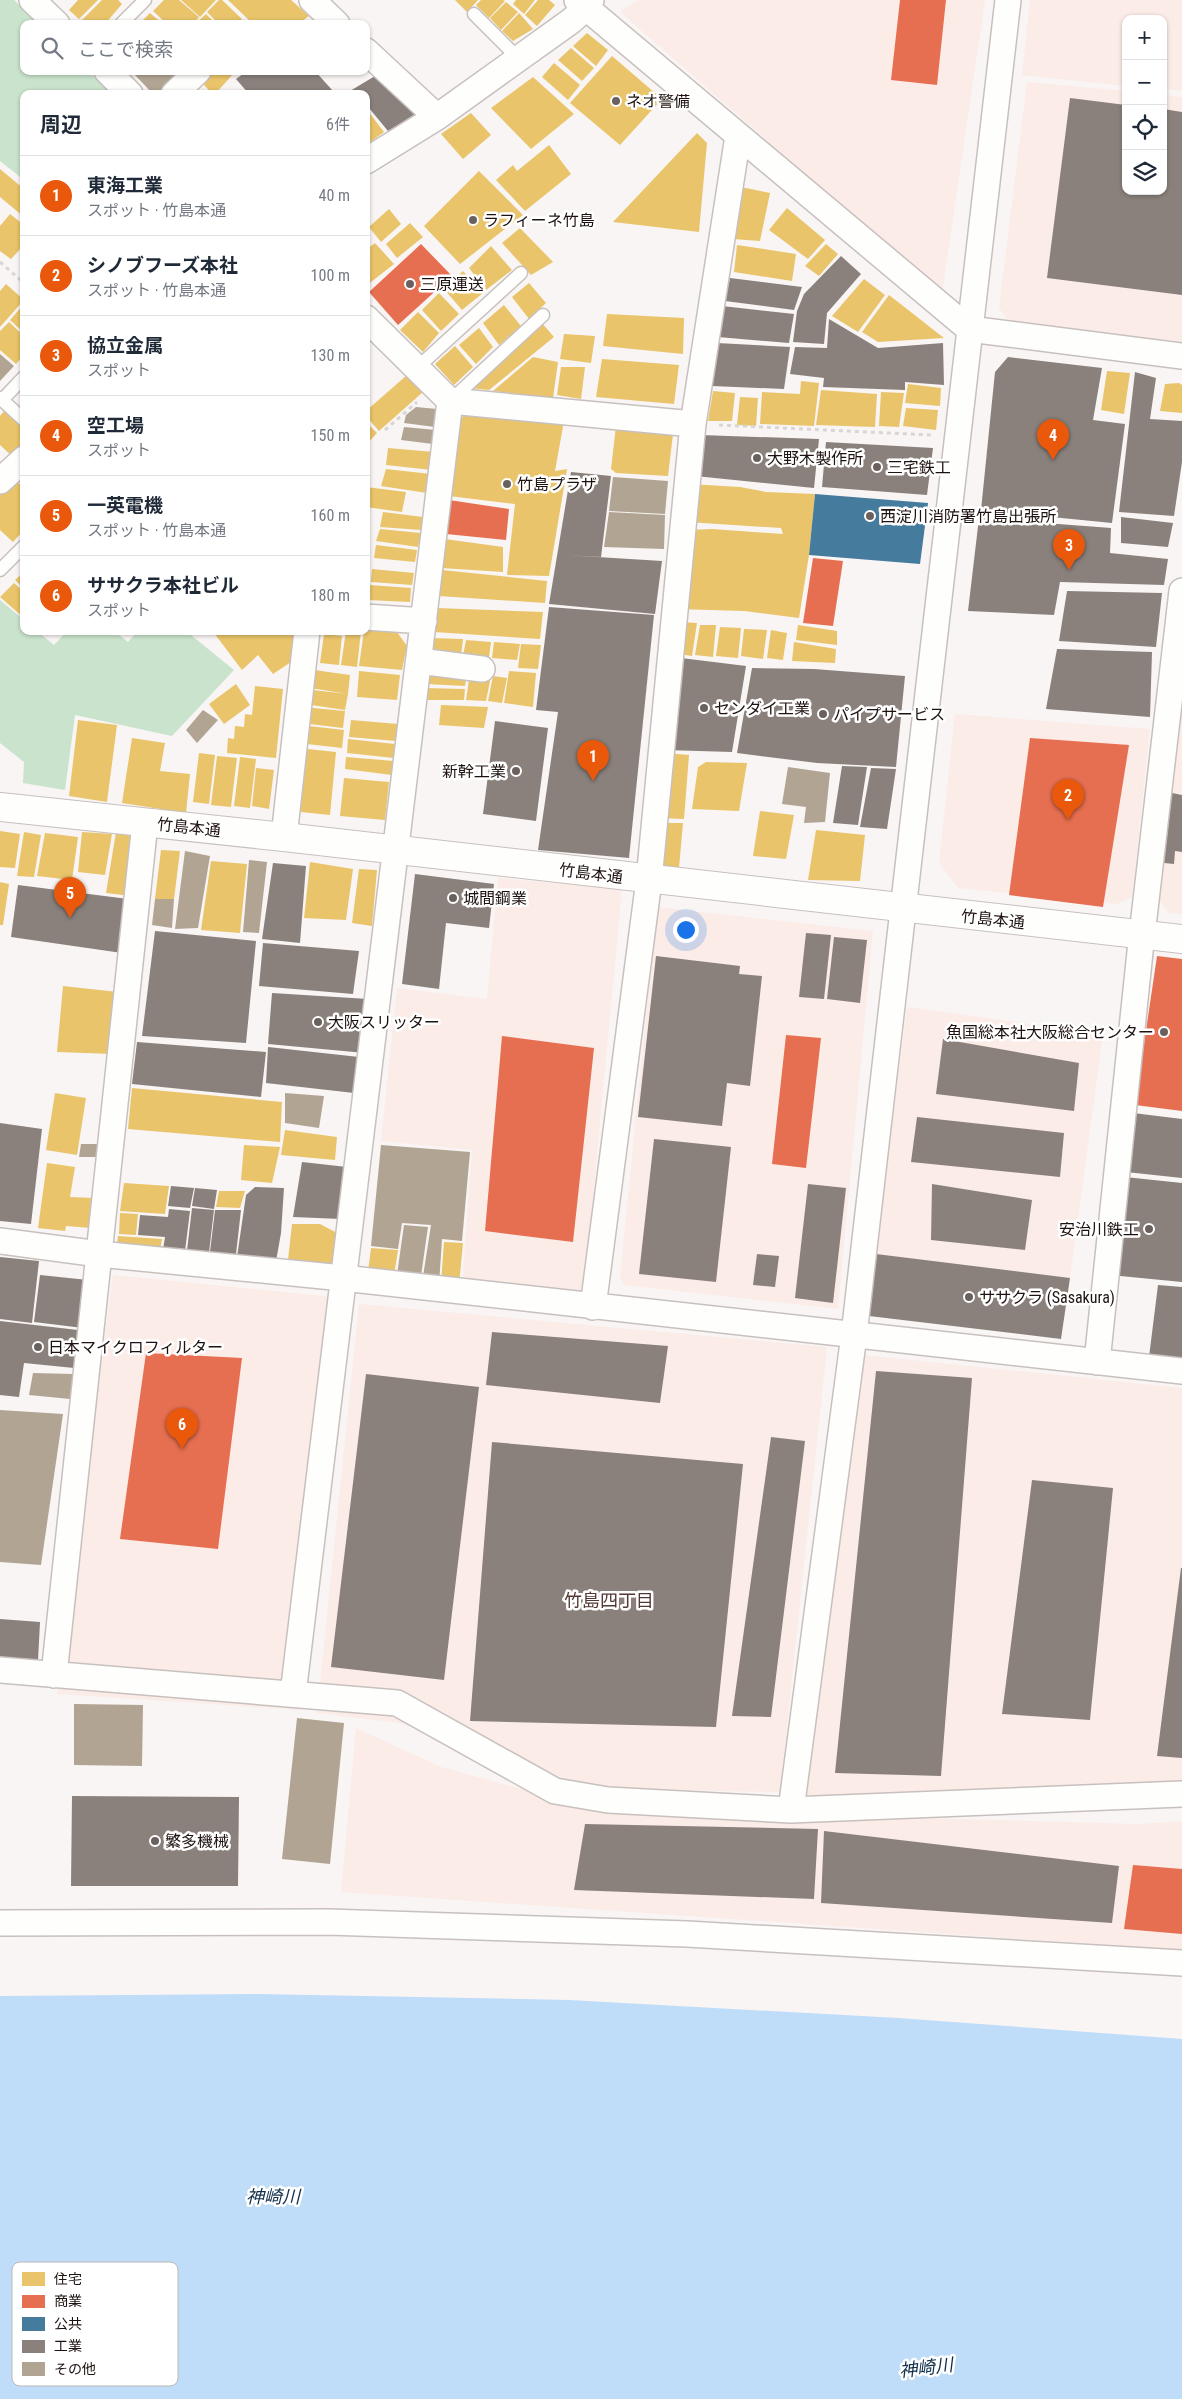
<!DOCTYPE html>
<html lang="ja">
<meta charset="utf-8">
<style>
body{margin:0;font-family:"Roboto Condensed","Noto Sans JP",sans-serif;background:#f2f2f3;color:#1f2937}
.controls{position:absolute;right:15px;top:15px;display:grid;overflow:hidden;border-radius:10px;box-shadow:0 1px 4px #0004}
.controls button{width:45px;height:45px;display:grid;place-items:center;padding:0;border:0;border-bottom:1px solid #e0e1e3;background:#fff;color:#1f2937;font:25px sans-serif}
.you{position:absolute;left:685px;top:929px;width:18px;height:18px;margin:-12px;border:4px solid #fff;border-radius:50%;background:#1a73e8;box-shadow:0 0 0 8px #1a73e833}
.badge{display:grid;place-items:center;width:32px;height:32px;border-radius:50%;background:#ea580c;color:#fff;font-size:16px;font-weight:700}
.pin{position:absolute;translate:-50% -41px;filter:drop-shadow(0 1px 2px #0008)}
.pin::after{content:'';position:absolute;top:26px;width:18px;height:15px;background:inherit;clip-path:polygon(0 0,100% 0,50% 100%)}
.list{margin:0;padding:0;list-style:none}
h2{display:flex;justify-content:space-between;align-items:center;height:65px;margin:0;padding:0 20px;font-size:21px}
h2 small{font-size:16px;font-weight:400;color:#747a83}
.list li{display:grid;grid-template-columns:32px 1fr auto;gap:15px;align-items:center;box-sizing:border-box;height:80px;padding:0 20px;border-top:1px solid #e0e1e3}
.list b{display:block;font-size:19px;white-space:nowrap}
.list p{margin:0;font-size:16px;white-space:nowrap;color:#747a83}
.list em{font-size:16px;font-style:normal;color:#747a83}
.icon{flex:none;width:28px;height:28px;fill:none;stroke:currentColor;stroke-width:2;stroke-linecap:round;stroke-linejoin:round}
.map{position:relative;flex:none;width:1182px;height:2399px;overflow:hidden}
.search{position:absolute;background:#fff;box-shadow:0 1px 4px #0004;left:20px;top:20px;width:350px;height:55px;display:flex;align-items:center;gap:12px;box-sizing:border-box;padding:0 18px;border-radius:10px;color:#747a83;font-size:19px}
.panel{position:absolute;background:#fff;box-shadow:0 1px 4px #0004;left:20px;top:90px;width:350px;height:545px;border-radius:10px}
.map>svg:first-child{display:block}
.built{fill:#fbece7}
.green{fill:#c9e3cc}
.water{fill:#bfdcf9}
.homes{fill:#e9c46a}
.shops{fill:#e76f51}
.public{fill:#457b9d}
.industry{fill:#8a817c}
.building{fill:#b1a492}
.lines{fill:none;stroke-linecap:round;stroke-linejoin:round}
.lane-casing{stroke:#c7c0be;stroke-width:15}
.street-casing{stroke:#c7c0be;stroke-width:28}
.secondary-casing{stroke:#c7c0be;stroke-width:30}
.path{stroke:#d8d6d5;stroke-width:3;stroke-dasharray:4 4;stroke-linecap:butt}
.lane{stroke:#fefefd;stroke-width:12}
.street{stroke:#fefefd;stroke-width:25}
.secondary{stroke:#fefefd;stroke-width:28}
.poi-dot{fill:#6a615f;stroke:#fff;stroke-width:2}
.labels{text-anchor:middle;stroke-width:5;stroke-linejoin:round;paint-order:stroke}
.poi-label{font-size:16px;fill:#1d120f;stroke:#fff;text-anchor:start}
.street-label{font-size:16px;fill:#1d120f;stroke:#fff}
.neighbourhood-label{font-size:18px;fill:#523931;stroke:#fff}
.water-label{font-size:18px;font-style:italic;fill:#102f4a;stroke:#fff}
.key{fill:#fff;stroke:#bbb8b7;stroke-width:1}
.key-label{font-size:14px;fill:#1d120f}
</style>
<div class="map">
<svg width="1182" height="2399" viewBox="0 0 1182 2399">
<rect width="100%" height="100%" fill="#f8f5f4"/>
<path class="built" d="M639,0H985L942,294L620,12Z
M1030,0H1182V91L1163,89V19H1126V86L1022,75Z
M1027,82L1126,91V191H1163V95L1182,97V342L1011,323L999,308Z
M1182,689V914L1168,913L1160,901L1168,788Z
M955,714L1150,729L1132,897L1117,904L958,888L939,863Z
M498,878L622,889L584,1292L462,1286L472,1150L381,1141L397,988L487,999Z
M657,907L873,931L838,1309L624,1285L620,1277Z
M907,1007L1103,1034L1070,1278L876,1254Z
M113,1275L343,1298L301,1710L57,1694Z
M359,1304L827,1347L780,1792L595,1789L405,1724L317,1713Z
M853,1354L1182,1388V1795L1059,1798L802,1795Z
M356,1728L441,1767L596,1809L1138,1824L1182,1821V1950L341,1892Z"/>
<path class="green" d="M0,0H14L39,24H24V71H88L111,94H24V180L0,161Z
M0,600L24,620V631H37L54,645L67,631H114L128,642L138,631H186L234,670L172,736L75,715L65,790L23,783L24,762L0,743Z"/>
<path class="water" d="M258,1994L569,2000L898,2018L1182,2039V2399H0V1996Z"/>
<path class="homes" d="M78,0H98L79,19L69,10Z
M102,0H118L122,4L105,24H82L80,22Z
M164,0H179L199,17L193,24H167L153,11Z
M181,0H216L200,17Z
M219,0H222L242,19L237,24H219L207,12Z
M228,0H291L309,16L298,24H253Z
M455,0H478L467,12Z
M481,0H503L505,1L489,18L476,5Z
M516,0H535L524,14L513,4Z
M538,0H549L555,5L537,26L525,15Z
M506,2L518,12L501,30L490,18Z
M150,13L163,24H139Z
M519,13L533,29L513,41L502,31Z
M206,14L216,24H195Z
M587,33L608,50L596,66L573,46Z
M571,48L594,68L582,81L558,60Z
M612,56L662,99L620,145L570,103Z
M554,63L580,85L568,100L542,77Z
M207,71H236L215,94H212L199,79Z
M533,77L574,114L531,149L491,108Z
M368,111L384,132L366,145V113Z
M471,113L491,135L463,159L441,134Z
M697,133L707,143L699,232L613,222Z
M549,145L571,174L525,211L496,180L513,165L517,171Z
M0,169L24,189V217L0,197Z
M479,171L523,215L460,264L424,226Z
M741,187L770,193L760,241L733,239Z
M787,208L825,240L808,259L769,230Z
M389,209L401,224L381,242L369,227Z
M10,214L24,225V245L11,259L0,251V226Z
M410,223L423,237L397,258L386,244Z
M520,228L553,262L531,275L502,243Z
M375,243L394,264L366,286V250Z
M826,244L838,254L819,276L805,266Z
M737,245L796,254L792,281L734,272Z
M491,246L512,270L486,290L469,268Z
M463,271L483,293L462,310L444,289Z
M864,279L885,295L858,332L832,316Z
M529,283L546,303L529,319L512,297Z
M6,284L24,300L0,327V291Z
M439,293L459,314L441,331L422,310Z
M889,295L944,338L878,342L862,332Z
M24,304V333L10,320Z
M504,305L521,326L499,345L483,323Z
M418,312L439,333L423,352L400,330Z
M607,314L684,318L683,354L603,346Z
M9,322L24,336V355L16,364L0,350V331Z
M541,322L554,337L489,390L469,388Z
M479,328L493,347L476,364L459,345Z
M564,334L595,336L591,363L560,359Z
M455,346L473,367L454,385L435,364Z
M533,357L558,362L553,398L493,391Z
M602,359L679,365L674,404L596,397Z
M561,367H585L581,399L557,395Z
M1107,371L1130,373L1124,414L1101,410Z
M407,375L423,392L379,431L366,416V411Z
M801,381L819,383L814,426L760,424L762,392L800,394Z
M1179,383L1182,385V413L1160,411L1165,384Z
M908,384L941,388L940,406L905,403Z
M821,390L877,394L875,427L816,425Z
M713,391L735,393L732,421H708Z
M881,392L904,393L899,427L879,426Z
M740,397L758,398L756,426L737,425Z
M474,408L564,421L555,471L567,469L549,576L507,575L515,504L449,496L460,419Z
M906,408L938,410L936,430L903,426Z
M4,411L24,428V448L13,457L0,445V416Z
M366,422L377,433L366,445Z
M616,426L673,434L668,476L616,473L611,469Z
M388,448L434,452L432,470L386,465Z
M386,469L431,474L427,493L381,486Z
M12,477L24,488V530L13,542L0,530V491Z
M689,484L740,487L766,492L815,494L809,555L799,618L744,611L677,609L687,530L712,529L783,534L781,528L687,522Z
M366,487L406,492L402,512L366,507Z
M383,512L423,517L421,530L380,527Z
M380,529L421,533L418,547L376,541Z
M445,539L503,547V572L441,568Z
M376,545L417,550L415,562L374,558Z
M372,569L414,573L412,585L371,582Z
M442,570L547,581L545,603L439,596Z
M24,572V589L15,580Z
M14,583L24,592V618L0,597Z
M370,585L411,588L410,602L367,600Z
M437,608L543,612L540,639L434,632Z
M680,622L697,623L692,656L674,653Z
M700,625H716L713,657L695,655Z
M798,625L837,631V645L796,640Z
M720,627L741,628L738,658L716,656Z
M744,629L767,630L763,659L741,656Z
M366,630L397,632L407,646L402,670L359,666L364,631Z
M771,630L787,633L783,660L767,658Z
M216,631H296L291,662L273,674L258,655L242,670L214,633Z
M346,631H361L357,667L341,665Z
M324,634L342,636L339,665L320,663Z
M431,638L463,639L461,656L429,654Z
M466,640L491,642L489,657L463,656Z
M494,642L520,644L517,660L492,658Z
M794,642L836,649L835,663L792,661Z
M521,644L541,645L538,669L518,668Z
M307,669L350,675L348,694L304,687Z
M426,670L467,673L465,686L426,684Z
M359,671L400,675L397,700L357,697Z
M509,671L536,673L533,707L504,703Z
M470,673L491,676L486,701L466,700Z
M493,676L507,678L502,703L488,701Z
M236,684L250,705L224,724L209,704Z
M255,686L283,689L276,758L227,753L228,738L234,739L235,726L244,727L245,714L252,715Z
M425,688L465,689L464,700H424Z
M313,690L348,694L345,710L311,705Z
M441,705L488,707L484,728L439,725Z
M303,707L345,711L343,728L301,723Z
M78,720L117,725L107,802L69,796Z
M351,720L398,724L396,741L349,737Z
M300,725L344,730L342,748L298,743Z
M132,738L165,743L160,771L190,774L186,813L122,803Z
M348,739L395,744L394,758L347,753Z
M298,748L336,752L330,815L291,811Z
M199,753L215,755L209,804L193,802Z
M665,753L689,755L684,819L659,818Z
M217,756L237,758L231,807L211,805Z
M240,757L256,759L250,808L234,806Z
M346,757L394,761L392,775L345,769Z
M706,762L747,763L739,811L692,809L698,767Z
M256,768L274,770L269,809L252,806Z
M344,778L389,782L385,820L340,816Z
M760,811L794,815L786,859L753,856Z
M658,823H683L679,868L656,866Z
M816,830L865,835L860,881L808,880Z
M0,831L20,834L15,868L0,867Z
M24,832L41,835L34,877L17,876Z
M82,832L112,834L105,875L78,872Z
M116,832H128L136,837L131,896L106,893Z
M45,833L78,837L72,880L37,876Z
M161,850L180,851L174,899H155Z
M211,861L247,864L240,933L201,930Z
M310,862L353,869L346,920L304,918Z
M359,869L377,870L372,926L352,923Z
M0,882L9,884L3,925H0Z
M63,986L118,992L112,1054L57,1052Z
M132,1088L282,1102L280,1142L128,1129Z
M55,1093L86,1098L77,1155L46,1150Z
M285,1130L337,1137L335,1160L281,1155Z
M244,1145L280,1147L272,1183L241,1180Z
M47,1163L75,1167L70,1197L94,1198L91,1228L66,1226L65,1231L38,1228Z
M124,1183L169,1186L165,1214L120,1211Z
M219,1191H245L240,1208L216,1207Z
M120,1213L138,1214L136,1235L119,1234Z
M292,1224H320L341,1235L342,1254L327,1266L288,1260Z
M118,1236L162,1239L159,1256L116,1254Z
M444,1242L463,1243L459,1285L441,1283Z
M371,1248L398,1250L393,1282L367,1279Z"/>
<path class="shops" d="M900,0H946L937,85L891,80Z
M421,244L452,276L398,325L369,292Z
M449,500L509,509L506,540L446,534Z
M813,558L843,561L833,626L803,623Z
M1030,738L1129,745L1103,907L1009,895Z
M1157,956L1182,959V1111L1135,1105Z
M786,1035L821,1038L806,1168L772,1164Z
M502,1036L594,1048L573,1242L485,1231Z
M146,1353L242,1358L218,1549L120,1539Z
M1133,1865L1182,1869V1934L1124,1929Z"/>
<path class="public" d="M815,494L928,503L920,564L809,555Z"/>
<path class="industry" d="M247,71H315L333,91L329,94H249L236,79Z
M380,73L420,111L388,131L369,108L366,110V94H345Z
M1070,98L1126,105V191H1163V109L1182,112V295L1047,278Z
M841,256L861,274L827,313L824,344L793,342L797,311L804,294Z
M730,278L802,287L794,310L725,301Z
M722,306L794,314L789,343L718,337Z
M829,319L878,348L943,343L944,385L905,382V390L823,387L824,378L790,374L795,347L827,348Z
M717,343L790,347L784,389L712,386Z
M1008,357L1102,368L1093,420L1125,424L1112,523L981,510L995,372Z
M1135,372L1156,378L1150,419L1182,421V462L1174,516L1119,512Z
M700,435L819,439L814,488L695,476Z
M826,442L933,448L927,495L822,487Z
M571,472L611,476L601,557L565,555L662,561L655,614L549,604Z
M1121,517L1173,523L1168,547L1121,543Z
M979,518L1111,528L1110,553L1168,559L1164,585L1060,582L1054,615L968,611Z
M1067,591L1162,593L1156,647L1059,641Z
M549,607L654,615L629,858L538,850L558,712L536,710Z
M1057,649L1152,652L1150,717L1046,709Z
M673,657L746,666L732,752L665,750Z
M752,668L814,669L905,676L896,767L817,763L737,753Z
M495,721L548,728L536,821L483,814Z
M842,766L867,767L858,825L833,823Z
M871,768L896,769L887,829L860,827Z
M1172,793L1182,795V852L1175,851L1174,864L1164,863Z
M273,863L306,866L300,943L262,939Z
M415,874L494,884L489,928L446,923L439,989L402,984Z
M18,885L128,899L122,953L11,937Z
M155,931L256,941L246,1043L142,1036Z
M806,933L831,935L824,999L799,997Z
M834,937L867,940L860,1003L827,999Z
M263,943L359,951L353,994L259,986Z
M656,956L740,966L739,974L762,976L750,1086L727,1083L722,1126L638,1117Z
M272,993L368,999L365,1053L268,1044Z
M943,1039L1079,1063L1074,1111L936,1094Z
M137,1042L266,1052L261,1097L132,1084Z
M268,1047L359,1057L354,1093L266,1083Z
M1133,1113L1182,1119V1178L1126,1172Z
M917,1117L1064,1133L1060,1177L911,1162Z
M0,1123L42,1129L31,1224L0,1221Z
M654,1139L731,1147L716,1282L639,1274Z
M302,1162L347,1167L341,1219L293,1217Z
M1125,1177L1182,1183V1282L1110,1275Z
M808,1184L846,1188L833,1303L795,1298Z
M932,1184L1032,1200L1025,1250L931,1240Z
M171,1186L194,1188L190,1208L168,1206Z
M255,1187L284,1188L281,1233L275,1267L236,1264L246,1195Z
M195,1188L217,1190L214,1209L192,1206Z
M192,1208L214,1210L208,1261L186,1259Z
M169,1209L190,1211L184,1259L162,1256L165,1237L138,1235L140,1215L168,1217Z
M215,1210H241L235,1263L209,1260Z
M757,1254L779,1256L775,1287L753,1285Z
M876,1254L1070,1278L1061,1339L869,1316Z
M0,1257L39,1261L32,1323L0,1319Z
M40,1275L88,1280L83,1328L34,1322Z
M1158,1285L1182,1287V1359L1149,1357Z
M0,1321L78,1330L74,1368L24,1363L19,1397L0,1395Z
M492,1332L668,1346L660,1403L486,1385Z
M876,1371L972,1378L941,1776L835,1773Z
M366,1374L479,1387L444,1680L331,1667Z
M771,1437L805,1441L771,1717L732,1716Z
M492,1442L743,1464L716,1727L470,1721Z
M1032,1480L1113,1488L1090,1720L1002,1714Z
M1181,1568H1182V1758L1157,1756Z
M0,1619L40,1622L38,1661L0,1664Z
M72,1796L239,1797L238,1886H71Z
M585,1824L818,1829L814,1899L574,1890Z
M824,1831L1119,1866L1112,1923L821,1903Z"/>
<path class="building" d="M137,71H173L180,78L164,94H153L134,74Z
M0,354L14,366L0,381Z
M416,407L437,409L435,427L404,423L406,415Z
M404,427L436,430L433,444L401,440Z
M613,477L668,481L665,514L609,511Z
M609,512L665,515L664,549L604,547Z
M203,710L218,720L197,743L186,730Z
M788,767L830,773L825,822L804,823L806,807L782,804Z
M185,851L210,856L198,928L175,929Z
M249,860L267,862L259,933L243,932Z
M155,899H174L172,928L152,925Z
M285,1093L324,1096L319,1128L285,1123Z
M81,1144H99L97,1157H79Z
M381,1145L470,1152L462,1241L442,1239L439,1285L422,1283L431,1225L402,1223L398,1249L371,1246Z
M404,1225L428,1227L420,1283L396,1282Z
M33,1373L73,1374L70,1399L29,1395Z
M0,1410L63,1414L41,1565L0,1562Z
M74,1704L143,1705L142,1766L74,1765Z
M297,1718L344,1723L330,1864L282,1859Z"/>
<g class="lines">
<g class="lane-casing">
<path id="lane" d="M474,14L518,58
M121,24L145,0
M418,367L521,273
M0,398L24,420
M2,400L24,377
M450,401L543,315
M0,570L24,546"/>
</g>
<g class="street-casing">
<path id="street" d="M32,0L57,24
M312,0L337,24
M577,0L969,329L1182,356
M366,51L437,117
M107,71L130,94
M174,94L198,71
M366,161L437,117L571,21L586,8L591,0
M366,318L450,401L693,424
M0,481L24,459
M366,617L424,621
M419,661L482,669
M284,837L307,631
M0,1241L99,1254L343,1278L1182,1371
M593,1307L649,880L693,424L738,136
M1097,1362L1140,952L1182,591
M0,1670L397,1703L555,1791L608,1800L791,1810L1182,1794
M54,1675L145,823
M293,1694L450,401
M791,1810L854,1335L1008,0
M0,1923L328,1922L687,1934L1182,1963"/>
</g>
<g class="secondary-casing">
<path id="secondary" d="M0,807L284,837L1182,939"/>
</g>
<path class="path" d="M0,262L24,283
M719,425L932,435
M385,430L417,402"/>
<use href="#lane" class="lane"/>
<use href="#street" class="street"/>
<use href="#secondary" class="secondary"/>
</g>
<g class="poi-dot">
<circle cx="616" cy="101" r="5"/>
<circle cx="473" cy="220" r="5"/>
<circle cx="410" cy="284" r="5"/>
<circle cx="757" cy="458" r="5"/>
<circle cx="877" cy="467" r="5"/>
<circle cx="507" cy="484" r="5"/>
<circle cx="870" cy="516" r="5"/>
<circle cx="704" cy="708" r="5"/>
<circle cx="823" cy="714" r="5"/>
<circle cx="516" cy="771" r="5"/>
<circle cx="453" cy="898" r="5"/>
<circle cx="318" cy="1022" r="5"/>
<circle cx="1164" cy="1032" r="5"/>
<circle cx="1149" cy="1229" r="5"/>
<circle cx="969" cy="1297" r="5"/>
<circle cx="38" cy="1347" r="5"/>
<circle cx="155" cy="1841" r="5"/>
</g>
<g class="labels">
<g class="poi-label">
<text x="626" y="107">ネオ警備</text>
<text x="483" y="226">ラフィーネ竹島</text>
<text x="420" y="290">三原運送</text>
<text x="767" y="464">大野木製作所</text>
<text x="887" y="473">三宅鉄工</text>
<text x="517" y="490">竹島プラザ</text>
<text x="880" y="522">西淀川消防署竹島出張所</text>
<text x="714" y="714">センダイ工業</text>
<text x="833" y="720">パイプサービス</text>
<text x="506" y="777" text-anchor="end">新幹工業</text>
<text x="463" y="904">城間鋼業</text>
<text x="328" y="1028">大阪スリッター</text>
<text x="1154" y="1038" text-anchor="end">魚国総本社大阪総合センター</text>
<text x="1139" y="1235" text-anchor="end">安治川鉄工</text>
<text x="979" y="1303">ササクラ (Sasakura)</text>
<text x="48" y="1353">日本マイクロフィルター</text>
<text x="165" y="1847">繁多機械</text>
</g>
<g class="street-label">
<text transform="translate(189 827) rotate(6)" y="6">竹島本通</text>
<text transform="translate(591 873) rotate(7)" y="6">竹島本通</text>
<text transform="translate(993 919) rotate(6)" y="6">竹島本通</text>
</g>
<g class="neighbourhood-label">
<text x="609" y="1607">竹島四丁目</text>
</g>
<g class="water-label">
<text x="273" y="2203">神崎川</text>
<text transform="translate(926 2368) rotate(-7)" y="6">神崎川</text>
</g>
</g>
<rect x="12" y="2262" width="166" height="124" rx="8" class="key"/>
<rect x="22" y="2272" width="23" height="14" fill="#e9c46a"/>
<rect x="22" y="2295" width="23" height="13" fill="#e76f51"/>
<rect x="22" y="2317" width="23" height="14" fill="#457b9d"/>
<rect x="22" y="2340" width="23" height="13" fill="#8a817c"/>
<rect x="22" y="2362" width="23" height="14" fill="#b1a492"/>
<g class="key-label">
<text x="54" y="2284">住宅</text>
<text x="54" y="2306">商業</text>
<text x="54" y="2329">公共</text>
<text x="54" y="2351">工業</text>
<text x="54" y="2374">その他</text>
</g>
</svg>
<div class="controls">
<button>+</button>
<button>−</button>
<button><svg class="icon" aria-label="locate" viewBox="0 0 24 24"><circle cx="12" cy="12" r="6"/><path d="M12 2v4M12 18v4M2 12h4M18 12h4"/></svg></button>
<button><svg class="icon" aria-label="layers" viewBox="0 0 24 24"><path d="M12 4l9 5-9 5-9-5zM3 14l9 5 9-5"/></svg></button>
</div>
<div class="you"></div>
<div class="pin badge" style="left:593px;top:781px">1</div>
<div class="pin badge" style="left:1068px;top:820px">2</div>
<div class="pin badge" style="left:1069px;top:570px">3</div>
<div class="pin badge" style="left:1053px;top:460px">4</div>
<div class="pin badge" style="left:70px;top:918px">5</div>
<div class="pin badge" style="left:182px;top:1449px">6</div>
<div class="search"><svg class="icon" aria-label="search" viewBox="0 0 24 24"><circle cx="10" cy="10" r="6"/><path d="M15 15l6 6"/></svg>ここで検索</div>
<section class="panel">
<h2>周辺<small>6件</small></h2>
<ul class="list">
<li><span class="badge">1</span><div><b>東海工業</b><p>スポット · 竹島本通</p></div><em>40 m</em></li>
<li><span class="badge">2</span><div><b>シノブフーズ本社</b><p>スポット · 竹島本通</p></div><em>100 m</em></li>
<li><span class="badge">3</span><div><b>協立金属</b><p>スポット</p></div><em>130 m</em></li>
<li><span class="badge">4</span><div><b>空工場</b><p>スポット</p></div><em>150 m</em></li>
<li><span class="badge">5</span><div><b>一英電機</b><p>スポット · 竹島本通</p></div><em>160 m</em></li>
<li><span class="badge">6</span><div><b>ササクラ本社ビル</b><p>スポット</p></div><em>180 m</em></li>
</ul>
</section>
</div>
